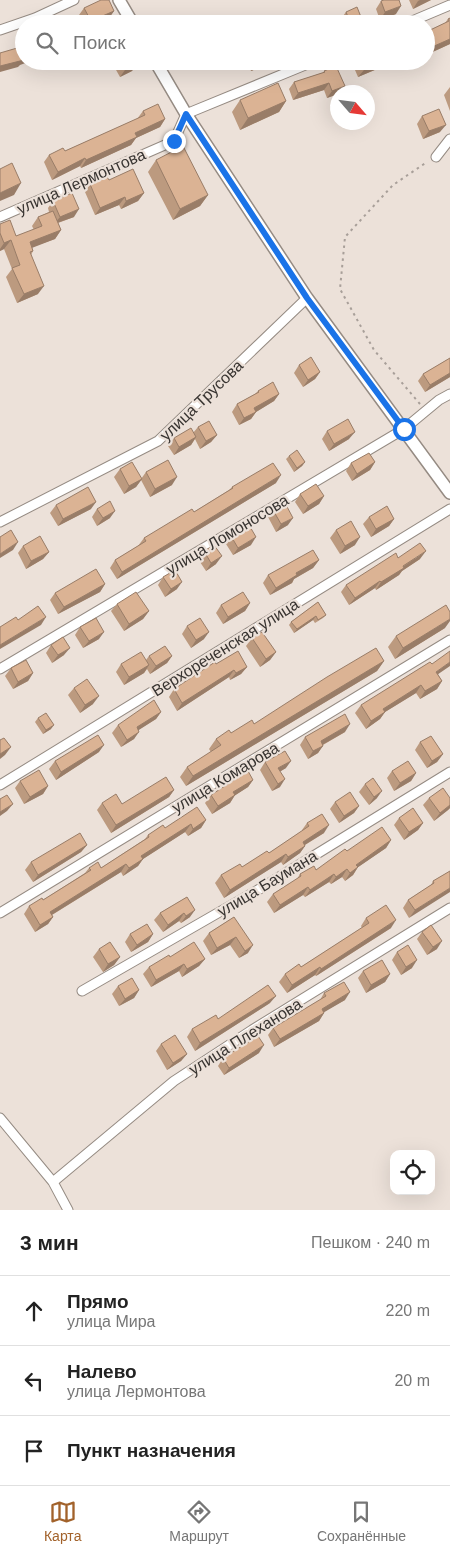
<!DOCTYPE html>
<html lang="ru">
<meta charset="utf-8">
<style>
body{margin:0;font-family:Helvetica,sans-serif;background:#f6f6f6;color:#222}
.controls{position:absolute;right:15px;bottom:15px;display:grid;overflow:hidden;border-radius:10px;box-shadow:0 5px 20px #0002}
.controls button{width:45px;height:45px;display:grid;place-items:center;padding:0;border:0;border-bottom:1px solid #e0e0e0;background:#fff;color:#222;font:25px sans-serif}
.compass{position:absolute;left:330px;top:85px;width:45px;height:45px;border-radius:50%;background:#fff;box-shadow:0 5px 20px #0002;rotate:118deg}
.stop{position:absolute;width:15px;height:15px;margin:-11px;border:4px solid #1a73e8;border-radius:50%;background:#fff}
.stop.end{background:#1a73e8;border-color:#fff;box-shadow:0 1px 5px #0008}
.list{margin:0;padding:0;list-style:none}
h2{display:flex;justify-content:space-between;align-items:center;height:65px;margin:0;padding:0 20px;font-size:21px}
h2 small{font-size:16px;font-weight:400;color:#767676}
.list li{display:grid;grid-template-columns:32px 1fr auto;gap:15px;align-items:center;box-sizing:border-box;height:70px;padding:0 20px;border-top:1px solid #e0e0e0}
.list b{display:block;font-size:19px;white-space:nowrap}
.list p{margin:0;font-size:16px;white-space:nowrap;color:#767676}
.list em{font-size:16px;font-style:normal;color:#767676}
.icon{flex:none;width:28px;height:28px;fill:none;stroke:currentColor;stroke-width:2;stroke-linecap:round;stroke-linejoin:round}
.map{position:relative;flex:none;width:450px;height:1210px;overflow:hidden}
.search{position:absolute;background:#fff;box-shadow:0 5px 20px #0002;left:15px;right:15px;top:15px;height:55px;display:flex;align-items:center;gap:12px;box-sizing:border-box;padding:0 18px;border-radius:28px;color:#767676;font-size:19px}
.sheet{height:275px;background:#fff}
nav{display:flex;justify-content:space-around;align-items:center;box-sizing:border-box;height:70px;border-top:1px solid #e0e0e0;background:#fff;font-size:14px;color:#767676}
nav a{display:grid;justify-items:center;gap:2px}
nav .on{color:#a2622b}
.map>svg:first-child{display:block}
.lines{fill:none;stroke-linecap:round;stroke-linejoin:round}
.minor-casing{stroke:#958b83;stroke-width:11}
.tertiary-casing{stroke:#958b83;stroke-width:14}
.path{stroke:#a89f99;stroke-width:2;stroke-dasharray:2.5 4;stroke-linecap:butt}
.minor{stroke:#fff;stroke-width:9}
.tertiary{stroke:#fff;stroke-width:11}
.wall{fill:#bc9a7f}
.shaded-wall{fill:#997d68}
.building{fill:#dbb394;stroke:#997d68}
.route{stroke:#1a73e8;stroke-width:6}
.labels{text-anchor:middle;stroke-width:4.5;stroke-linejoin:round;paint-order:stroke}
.street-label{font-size:16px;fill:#383431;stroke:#ece1d9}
</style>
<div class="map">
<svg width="450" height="1210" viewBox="0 0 450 1210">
<rect width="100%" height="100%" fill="#ece1d9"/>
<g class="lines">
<g class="minor-casing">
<path id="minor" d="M405,24L450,5
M0,30L35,18L74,0
M436,157L450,139
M0,217L174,141L186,114L315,61
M0,522L158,441L307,298
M0,669L404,429L439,400L450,394
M0,785L450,509
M0,913L450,640
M82,991L263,887L450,772
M0,1118L53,1182L68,1210
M53,1182L174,1081L252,1030L450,908"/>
</g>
<g class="tertiary-casing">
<path id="tertiary" d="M119,0L133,24
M155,61L186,114L307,298L450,493"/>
</g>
<path class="path" d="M420,404L374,350L340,289L345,237L393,185L427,162"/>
<use href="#minor" class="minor"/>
<use href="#tertiary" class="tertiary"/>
</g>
<path class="wall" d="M409,0H431L413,9Z
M381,1L396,14L380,20L376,9Z
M84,8L114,11L109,18L96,24H83L79,15Z
M346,12L363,22L362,24H342L340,20Z
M450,18V44L426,55V32L445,23L448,19Z
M111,61H137L132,71L120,77Z
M247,61H270L268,64L251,71Z
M353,61H396L358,77L352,63Z
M324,71L338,92V94L327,98L324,90L293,100L289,89L294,82L323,73Z
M450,87V111L444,95Z
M240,100L286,101L279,112L240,130L232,112Z
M143,111L165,119L160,127L136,138L131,145L81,168L80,166L52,180L44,162L49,155L65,151L137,119Z
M422,116L440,132L423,139L417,124Z
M156,160L208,195L200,206L173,220L148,172Z
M109,180L144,193L138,201L121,209L119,205L95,215L85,192L90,184Z
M53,201L74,217L58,223L61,230L55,239L32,247L33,251L31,255L38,294L17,303L6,277L12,269L4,249L0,251V224L16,236L34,230L32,226L38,217L49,212L48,208Z
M450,358V377L425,392L418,381L423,374Z
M299,365L320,372L315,379L303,387L294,373Z
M258,391L279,394L274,401L256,412L251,419L239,425L232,412L237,404L255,394Z
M198,427L217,435L211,442L200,449L195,439L191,445L174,455L168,446L174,438L193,433Z
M327,431L349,439L329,451L322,439Z
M289,456L305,462L302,466L294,472L286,459Z
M375,462L370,470L352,481L346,471L351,463Z
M120,469L141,479L146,472L172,485L150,497L141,480L136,487L124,494L114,477Z
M276,483L117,579L110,568L115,560L138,546L144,538L194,512L229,490L232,487Z
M300,494L324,496L319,504L303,514L295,502Z
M56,505L91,509L58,526L50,513Z
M97,509L110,518L97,526L92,517Z
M273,510L288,525L276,532L268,517Z
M369,517L394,519L389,526L371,537L363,524Z
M336,530L355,545L340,554L330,538Z
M231,536L251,545L233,555L226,544Z
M23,546L49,552L43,559L26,569L18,553Z
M204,551L216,564L206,571L198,559Z
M398,558L420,559L402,571L399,575L376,590L375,588L349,605L341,592L346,585Z
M319,560L313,568L294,579L292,583L270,595L263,583L268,575Z
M163,577L177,589L165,597L158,585Z
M105,584L100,592L58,614L50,600L55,593Z
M318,602L326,615L323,618L315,623L313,620L294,633L289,625L291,622Z
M250,603L245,611L223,624L216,613L221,605Z
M117,604L149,611L143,619L124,631L111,611Z
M187,626L204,639L191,648L182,634Z
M80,627L99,639L83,648L75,635Z
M445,628L395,659L388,647L396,636Z
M252,638L276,652L270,660L260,667L246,646Z
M51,645L64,655L52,663L46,653Z
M149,656H172L167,663L150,674L147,669L144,673L124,685L116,672L121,664L146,660Z
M384,661L377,671L186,786L180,777L187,767L211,752L209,749L216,739L254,724Z
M216,664L247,667L241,674L230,680L229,677L177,711L169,697L174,689Z
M11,668L33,673L28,681L13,689L5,676Z
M438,674L442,681L437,689L420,699L416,693L385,712L380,719L366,729L355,713L361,705Z
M74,688L93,704L80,713L68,695Z
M161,712L156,719L138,730L134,739L121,747L112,733L118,725Z
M38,718L51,729L43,734L35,722Z
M345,732L323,745L318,753L308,759L300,745L305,737Z
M420,742L443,754L437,762L427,768L415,750Z
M99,752L56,780L49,769L55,761Z
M265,762L286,768L280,771V787L272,791L260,770Z
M392,771L416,773L411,781L394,791L387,778Z
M253,780L248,787L235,795L230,803L212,814L205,803L211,795Z
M20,781L48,786L43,794L24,804L15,788Z
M365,784L377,798L369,805L359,792Z
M174,790L169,797L111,833L97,810L102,803L122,804Z
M429,798H450V808L448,810L434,821L423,805Z
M335,802L359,806L354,813L339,823L330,809Z
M399,818L423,823L418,830L404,840L394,825Z
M206,820L201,828L188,836L185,832L143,859L138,866L123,876L121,872L52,915L53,917L48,924L35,932L24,914L29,906L43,900L85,873L89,868H101L145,839L148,835L165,828Z
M307,823L324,833L305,845V846L300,853L283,865L281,862L224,898L215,883L221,875L242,867L269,853L302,831V830Z
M391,840L386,848L358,867L353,875L345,881L342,877L331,884L329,882L305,897L303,895L274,913L267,902L273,894L297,879L300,874L316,870L347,851Z
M87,845L81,852L33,882L25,870L31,862Z
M450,871L409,918L403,908L408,900L431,885L433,881Z
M187,897L190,917L181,923L179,921L163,932L154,920L160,913Z
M234,917L248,953L239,958L230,945L211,955L203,941L209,933Z
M366,918L391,928L316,976L315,975L287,993L279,982L285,974L301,967L362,928L361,926Z
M422,932L437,949L427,955L417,939Z
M130,934H153L148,942L131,952L125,942Z
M99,949L120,957L114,965L103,972L93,957Z
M397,952L412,968L401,975L392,960Z
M170,957L205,959L199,966L182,977L179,971L151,987L143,974L149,967Z
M363,971L390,974L385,982L366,993L358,978Z
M118,986L139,990L134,998L119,1006L112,994Z
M324,993L345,1000L323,1012L324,1013L319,1021L274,1047L268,1035L273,1028L320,1000Z
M270,1003L195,1051L187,1037L192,1029L218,1019Z
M161,1044L187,1054L181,1061L167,1070L156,1051Z
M259,1053L224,1075L218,1066L223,1058Z"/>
<path class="shaded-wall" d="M420,0H431L413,9L418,1Z
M401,6L396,14L380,20L385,12Z
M114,11L109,18L96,24H89L91,21Z
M450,39V44L426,55L432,47Z
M24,58V61H31L20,65L18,67L0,72V66Z
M261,61H270L268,64L251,71L256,63Z
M383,61H396L358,77L364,70Z
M138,63L132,71L120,77L125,70Z
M329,83L324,90L293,100L298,93Z
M345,86L340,92H338V94L327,98L332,91Z
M286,101L279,112L240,130L248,118Z
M165,119L160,127L136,138L131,145L81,168L86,160L135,133Z
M446,125L440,132L423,139L429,131Z
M85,158L80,166L52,180L58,172Z
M21,183L14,195L0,201V193Z
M144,193L138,201L121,209L126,201Z
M208,195L200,206L173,220L180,209Z
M125,197L119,205L95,215L100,208Z
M79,209L74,217L54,224L60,217Z
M61,230L55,239L24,251L30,242Z
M11,240L4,249L0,251V249L4,243Z
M44,286L38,294L17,303L24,294Z
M320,372L315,379L303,387L308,380Z
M450,373V377L425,392L430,385Z
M279,394L274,401L256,412L251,419L239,425L244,418L254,408Z
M355,432L349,439L329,451L334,444Z
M217,435L211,442L200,449L206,441Z
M196,437L191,445L174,455L179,447Z
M305,462L302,466L294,472L297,468Z
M375,462L370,470L352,481L357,474Z
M281,475L276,483L117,579L122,572Z
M177,477L172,485L150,497L155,489Z
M142,479L136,487L124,494L129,486Z
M324,496L319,504L303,514L308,506Z
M96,502L91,509L58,526L63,519Z
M115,511L110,518L97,526L103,518Z
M293,518L288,525L276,532L281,524Z
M394,519L389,526L371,537L376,529Z
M256,537L251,545L233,555L238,548Z
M360,537L355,545L340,554L345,546Z
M18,542L13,550L0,558V554Z
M426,551L420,559L402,571L399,575L376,590L381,582Z
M49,552L43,559L26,569L31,561Z
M222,556L216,564L206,571L211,563Z
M319,560L313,568L294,579L292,583L270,595L276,588L296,573Z
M380,581L375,588L349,605L355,598Z
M182,582L177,589L165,597L171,589Z
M105,584L100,592L58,614L64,607Z
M250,603L245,611L223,624L228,617Z
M149,611L143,619L124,631L129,624Z
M316,616L313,620L294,633L297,629Z
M46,617L41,625L0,649V645Z
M450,619V621L445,628L395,659L403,648Z
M104,632L99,639L83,648L89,641Z
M209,632L204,639L191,648L196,640Z
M70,648L64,655L52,663L58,655Z
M276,652L270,660L260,667L266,659Z
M172,656L167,663L150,674L156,666Z
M384,661L377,671L186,786L193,776Z
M450,662V666L431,679L436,672Z
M149,665L144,673L124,685L129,677Z
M247,667L241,674L230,680L236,673Z
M234,670L229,677L177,711L182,703Z
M33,673L28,681L13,689L18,682Z
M442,681L437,689L420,699L425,691Z
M421,685L416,693L385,712L380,719L366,729L371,721L383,709Z
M99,696L93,704L80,713L85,705Z
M161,712L156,719L131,735L137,727Z
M350,724L345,732L315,749L321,741Z
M54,725L51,729L43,734L46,730Z
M139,732L134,739L121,747L127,740Z
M104,745L99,752L56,780L61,772Z
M323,746L318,753L308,759L313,751Z
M11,747L5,755L0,759V754Z
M443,754L437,762L427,768L432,761Z
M291,761L286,768L273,776L278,768Z
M416,773L411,781L394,791L400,783Z
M285,779L280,787L272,791L278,784Z
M253,780L248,787L228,800L233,792Z
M48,786L43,794L24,804L30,797Z
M174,790L169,797L111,833L116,825Z
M382,791L377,798L369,805L374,797Z
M235,795L230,803L212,814L218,806Z
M13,804L7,811L0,816V812Z
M450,805V808L448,810L434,821L440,813Z
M359,806L354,813L339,823L344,816Z
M206,820L201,828L188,836L193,829Z
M423,823L418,830L404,840L409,832Z
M191,824L185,832L143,859L138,866L123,876L129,868L141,856Z
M329,825L324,833L298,849L303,842Z
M391,840L386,848L351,872L356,865Z
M87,845L81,852L33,882L38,875Z
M305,846L300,853L283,865L288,857Z
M286,854L281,862L224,898L230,890Z
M126,864L121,872L45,919L50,912Z
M358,867L353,875L345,881L350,873Z
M347,869L342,877L331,884L336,877Z
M334,874L329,882L305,897L310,890Z
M308,887L303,895L274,913L280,905Z
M450,888V892L409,918L415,910Z
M195,910L190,917L181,923L186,916Z
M184,913L179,921L163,932L168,925Z
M53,917L48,924L35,932L40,925Z
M396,920L391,928L316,976L321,969Z
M153,934L148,942L131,952L137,945Z
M236,937L230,945L211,955L217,948Z
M442,941L437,949L427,955L433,947Z
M253,945L248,953L239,958L245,951Z
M120,957L114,965L103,972L108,964Z
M205,959L199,966L182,977L187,969Z
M417,960L412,968L401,975L406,967Z
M184,964L179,971L151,987L156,980Z
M320,967L315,975L287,993L292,985Z
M390,974L385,982L366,993L371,985Z
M139,990L134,998L119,1006L125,999Z
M350,992L345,1000L316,1017L322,1009Z
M276,996L270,1003L195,1051L200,1043Z
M324,1013L319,1021L274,1047L280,1039Z
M264,1045L259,1053L224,1075L229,1068Z
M187,1054L181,1061L167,1070L173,1063Z"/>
<path class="building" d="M101,0H109L114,11L91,21L84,8Z
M384,0H399L401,6L385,12L381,1Z
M357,7L363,22L358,24H351L346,12Z
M450,18V39L432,47L426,35V32L449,21L448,19Z
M328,20L330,24H319Z
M24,46V60L0,66V53Z
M121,61H137L138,63L125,70Z
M360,61H383L364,70Z
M336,66L345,86L332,91L329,83L298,93L294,82L325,72L324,71Z
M278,83L286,101L248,118L240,100Z
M158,104L165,119L135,133L137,137L86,160L85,158L58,172L49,155L63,148L65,151L145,115L143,111Z
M439,109L446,125L429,131L422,116Z
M183,146L208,195L180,209L156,160Z
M12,163L21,183L0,193V169Z
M133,169L144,193L126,201L125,197L100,208L90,184L107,177L109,180Z
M72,193L79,209L60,217L53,201Z
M53,211L61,230L30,242L33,251L30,252L44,286L24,294L12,268L20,265L11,240L4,243L0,233V224L10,220L16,236L42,226L38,217Z
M311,357L320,372L308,380L299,365Z
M450,358V373L430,385L423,374Z
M273,382L279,394L254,408L256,412L244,418L237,404L259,392L258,391Z
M348,419L355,432L334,444L327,431Z
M209,421L217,435L206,441L198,427Z
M191,428L196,437L179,447L174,438Z
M297,450L305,462L297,468L289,456Z
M369,453L375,462L357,474L351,463Z
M168,460L177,477L155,489L146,472Z
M132,462L142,479L129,486L120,469Z
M273,463L281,475L122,572L115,560L146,541L144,538L192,509L194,512L233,488L232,487Z
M316,484L324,496L308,506L300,494Z
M88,487L96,502L63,519L56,505Z
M110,501L115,511L103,518L97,509Z
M285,503L293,518L281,524L273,510Z
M387,506L394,519L376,529L369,517Z
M351,521L360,537L345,546L336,530Z
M249,525L256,537L238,548L231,536Z
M11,530L18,542L0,554V537Z
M40,536L49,552L31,561L23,546Z
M420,543L426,551L403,566L404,568L381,582L380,581L355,598L346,585L396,553L398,558Z
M214,545L222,556L211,563L204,551Z
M313,550L319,560L296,573L297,575L276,588L268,575Z
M96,569L105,584L64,607L55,593Z
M175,570L182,582L171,589L163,577Z
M136,592L149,611L129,624L117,604Z
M243,592L250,603L228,617L221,605Z
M318,602L326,615L318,620L316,616L297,629L291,622Z
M446,605L450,612V619L403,648L396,636Z
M38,606L46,617L0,645V627L16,617L18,620Z
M96,618L104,632L89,641L80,627Z
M200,618L209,632L196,640L187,626Z
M262,632L276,652L266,659L252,638Z
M63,637L70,648L58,655L51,645Z
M165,646L172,656L156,666L149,656Z
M376,648L384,661L193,776L187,767L221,745L216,739L229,730L231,733L252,720L254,724L327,677Z
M238,651L247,667L236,673L234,670L182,703L174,689L215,662L216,664Z
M450,651V662L436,672L442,681L425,691L421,685L383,709L385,712L371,721L361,705L430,662L432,664Z
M141,652L149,665L129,677L121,664Z
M26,660L33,673L18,682L11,668Z
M87,679L99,696L85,705L74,688Z
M154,700L161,712L137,727L139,732L127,740L118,725Z
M46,713L54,725L46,730L38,718Z
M345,714L350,724L321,741L323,746L313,751L305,737Z
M98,735L104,745L61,772L55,761Z
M431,736L443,754L432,761L420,742Z
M4,738L11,747L0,754V740Z
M285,751L291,761L278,768L285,779L278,784L265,762Z
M408,761L416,773L400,783L392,771Z
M39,770L48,786L30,797L20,781Z
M248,771L253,780L233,792L235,795L218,806L211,795Z
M166,777L174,790L116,825L102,803L116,794L122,804Z
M373,778L382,791L374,797L365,784Z
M443,788L450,798V805L440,813L429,798Z
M350,792L359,806L344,816L335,802Z
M7,795L13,804L0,812V799Z
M197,807L206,820L193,829L191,824L141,856L143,859L129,868L126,864L50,912L53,917L40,925L29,906L42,898L43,900L91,870L89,868L98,862L101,868L149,837L148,835L163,825L165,828Z
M413,808L423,823L409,832L399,818Z
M322,814L329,825L303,842L305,846L288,857L286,854L230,890L221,875L240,864L242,867L267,851L269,853L309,826L307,823Z
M382,827L391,840L356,865L358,867L350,873L347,869L336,877L334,874L310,890L308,887L280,905L273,894L301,876L300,874L314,866L316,870L345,849L347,851Z
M80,833L87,845L38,875L31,862Z
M450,871V888L415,910L408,900L434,883L433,881Z
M187,897L195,910L186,916L184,913L168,925L160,913Z
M386,905L396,920L321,969L320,967L292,985L285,974L299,964L301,967L369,923L366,918Z
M234,917L253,945L245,951L236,937L217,948L209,933Z
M147,924L153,934L137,945L130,934Z
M431,925L442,941L433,947L422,932Z
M110,942L120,957L108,964L99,949Z
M194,942L205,959L187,969L184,964L156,980L149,967L169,955L170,957Z
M408,945L417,960L406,967L397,952Z
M382,960L390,974L371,985L363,971Z
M132,978L139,990L125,999L118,986Z
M344,982L350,992L322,1009L324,1013L280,1039L273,1028L326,996L324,993Z
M268,985L276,996L200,1043L192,1029L216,1015L218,1019Z
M175,1035L187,1054L173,1063L161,1044Z
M258,1036L264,1045L229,1068L223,1058Z"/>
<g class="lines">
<path class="route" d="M174,141L186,114L307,298L404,429"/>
</g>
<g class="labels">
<g class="street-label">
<text transform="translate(81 181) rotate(-24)" y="6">улица Лермонтова</text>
<text transform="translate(201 400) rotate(-44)" y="6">улица Трусова</text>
<text transform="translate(227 534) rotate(-31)" y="6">улица Ломоносова</text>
<text transform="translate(225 647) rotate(-32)" y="6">Верхореченская улица</text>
<text transform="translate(225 777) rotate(-31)" y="6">улица Комарова</text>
<text transform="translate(267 883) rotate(-31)" y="6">улица Баумана</text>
<text transform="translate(245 1036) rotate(-32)" y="6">улица Плеханова</text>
</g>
</g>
</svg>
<div class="controls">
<button><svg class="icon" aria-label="locate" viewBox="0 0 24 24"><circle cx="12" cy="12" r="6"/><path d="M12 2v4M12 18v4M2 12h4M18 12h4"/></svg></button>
</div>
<svg class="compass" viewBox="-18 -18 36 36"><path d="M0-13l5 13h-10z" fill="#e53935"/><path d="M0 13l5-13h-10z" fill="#767676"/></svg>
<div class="stop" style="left:404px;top:429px"></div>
<div class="stop end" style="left:174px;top:141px"></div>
<div class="search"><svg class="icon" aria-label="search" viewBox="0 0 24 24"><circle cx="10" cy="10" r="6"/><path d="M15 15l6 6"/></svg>Поиск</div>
</div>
<section class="sheet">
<h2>3 мин<small>Пешком · 240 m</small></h2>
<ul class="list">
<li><svg class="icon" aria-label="ahead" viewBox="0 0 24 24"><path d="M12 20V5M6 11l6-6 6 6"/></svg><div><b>Прямо</b><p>улица Мира</p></div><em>220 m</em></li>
<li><svg class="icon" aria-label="left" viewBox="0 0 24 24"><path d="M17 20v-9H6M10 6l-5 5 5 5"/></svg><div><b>Налево</b><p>улица Лермонтова</p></div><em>20 m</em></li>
<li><svg class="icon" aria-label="arrive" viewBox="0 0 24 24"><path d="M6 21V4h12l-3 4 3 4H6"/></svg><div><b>Пункт назначения</b></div></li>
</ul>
</section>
<nav>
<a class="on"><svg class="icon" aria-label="map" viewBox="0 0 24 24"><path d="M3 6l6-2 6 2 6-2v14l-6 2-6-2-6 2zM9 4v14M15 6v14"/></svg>Карта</a>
<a><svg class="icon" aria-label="directions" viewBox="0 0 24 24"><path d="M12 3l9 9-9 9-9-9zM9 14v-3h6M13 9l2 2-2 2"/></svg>Маршрут</a>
<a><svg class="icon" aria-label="saved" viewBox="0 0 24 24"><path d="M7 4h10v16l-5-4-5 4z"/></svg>Сохранённые</a>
</nav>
